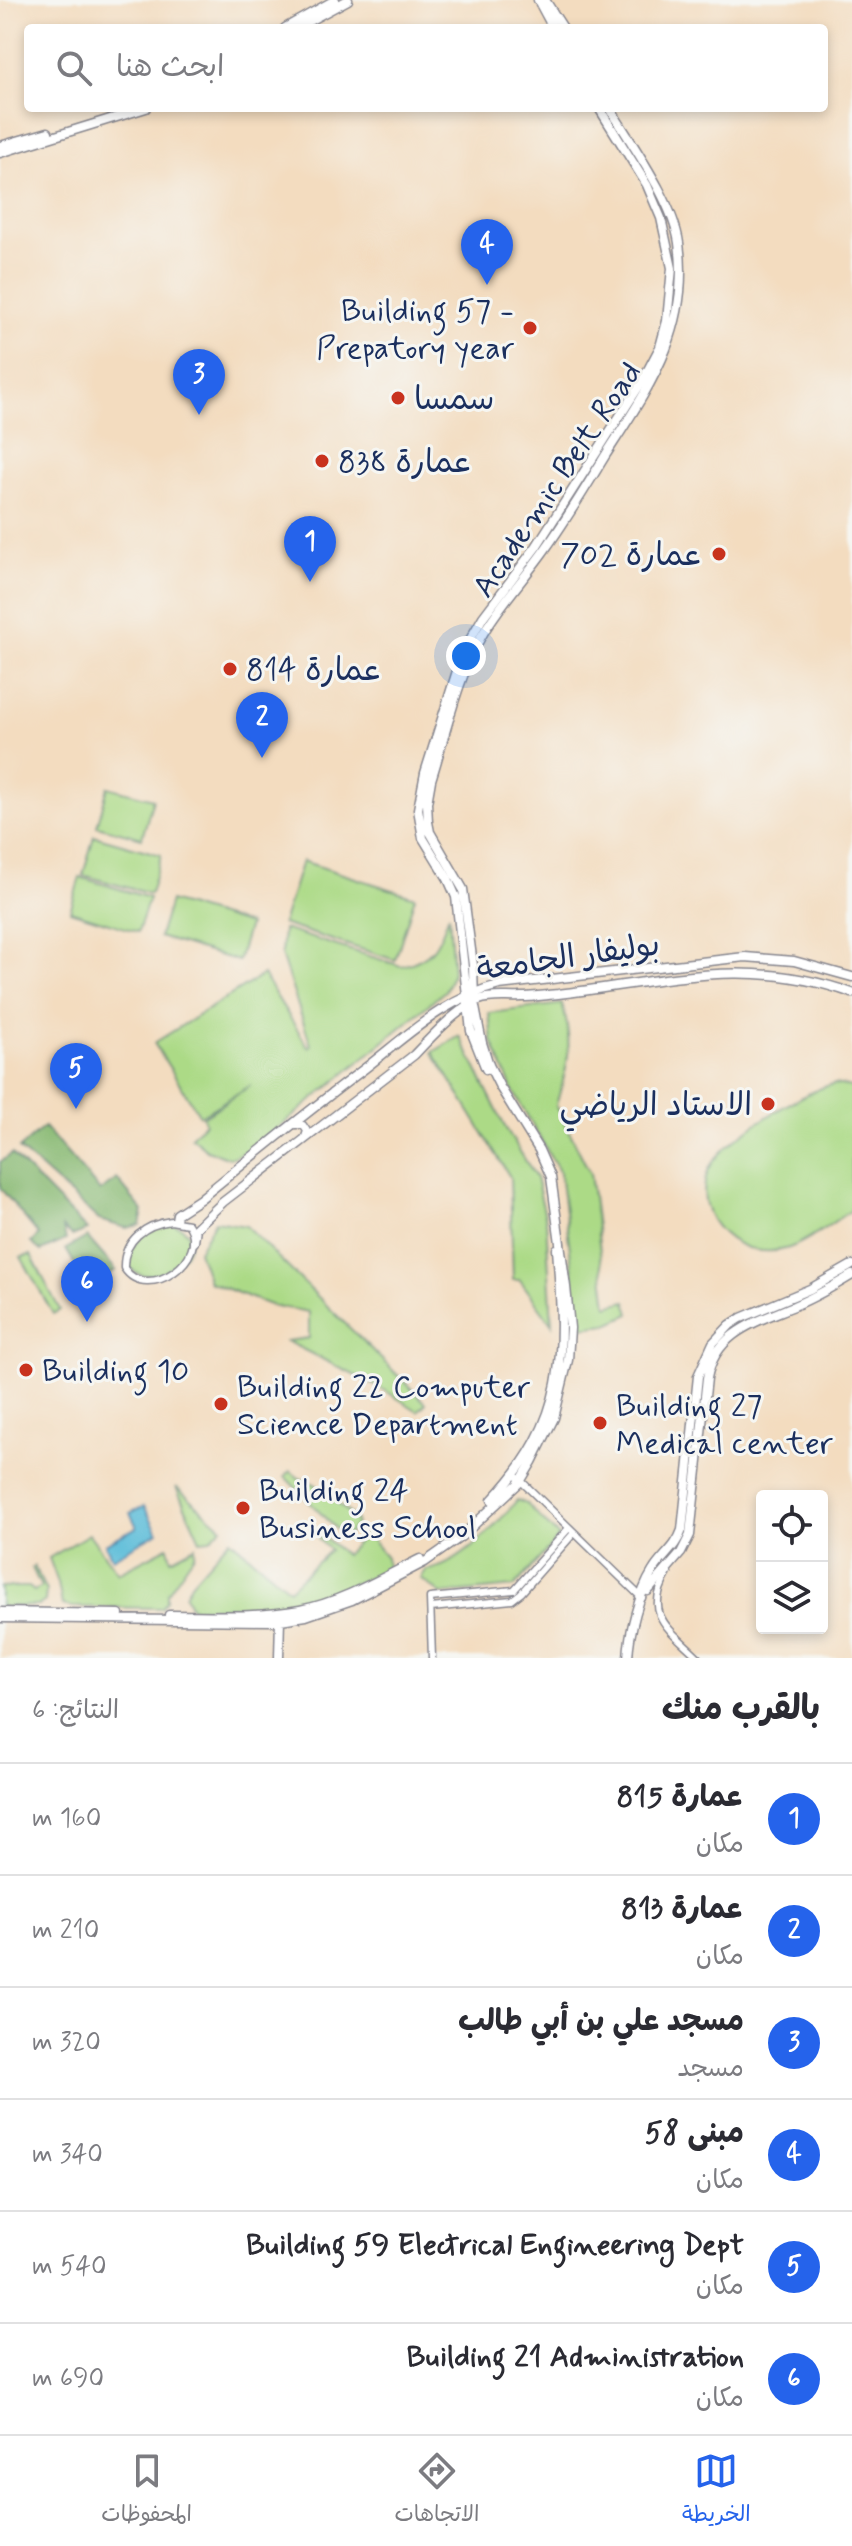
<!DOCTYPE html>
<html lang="ar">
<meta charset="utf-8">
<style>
body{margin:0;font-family:Mynerve,"Playpen Sans Arabic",sans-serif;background:#f2f2f3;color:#2b2b33;direction:rtl}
.controls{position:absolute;right:24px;bottom:24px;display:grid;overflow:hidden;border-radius:8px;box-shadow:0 4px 12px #0003}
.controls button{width:72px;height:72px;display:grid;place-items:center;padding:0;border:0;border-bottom:2px solid #e1e1e2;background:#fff;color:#2b2b33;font:40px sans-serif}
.you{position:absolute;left:466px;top:656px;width:28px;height:28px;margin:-20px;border:6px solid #fff;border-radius:50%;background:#1a73e8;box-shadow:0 0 0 12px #1a73e833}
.badge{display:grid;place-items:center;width:52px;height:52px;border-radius:50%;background:#2563eb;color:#fff;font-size:26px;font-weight:700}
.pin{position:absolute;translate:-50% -66px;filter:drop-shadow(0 2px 4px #0008)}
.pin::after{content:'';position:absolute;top:42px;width:28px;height:24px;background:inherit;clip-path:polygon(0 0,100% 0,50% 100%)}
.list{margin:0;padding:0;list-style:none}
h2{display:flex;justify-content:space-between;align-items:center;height:104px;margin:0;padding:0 32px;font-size:34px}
h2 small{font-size:26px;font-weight:400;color:#7c7c81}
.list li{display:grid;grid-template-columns:52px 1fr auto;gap:24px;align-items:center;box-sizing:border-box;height:112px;padding:0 32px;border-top:2px solid #e1e1e2}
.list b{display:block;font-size:30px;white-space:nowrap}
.list p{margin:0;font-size:26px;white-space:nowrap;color:#7c7c81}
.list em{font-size:26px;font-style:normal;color:#7c7c81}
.icon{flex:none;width:44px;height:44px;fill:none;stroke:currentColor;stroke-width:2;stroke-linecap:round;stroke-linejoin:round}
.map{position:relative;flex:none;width:852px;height:1658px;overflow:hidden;direction:ltr}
.search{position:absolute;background:#fff;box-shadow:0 4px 12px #0003;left:24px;right:24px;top:24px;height:88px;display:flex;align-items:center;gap:20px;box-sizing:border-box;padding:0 28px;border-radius:8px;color:#7c7c81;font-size:30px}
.sheet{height:776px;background:#fff}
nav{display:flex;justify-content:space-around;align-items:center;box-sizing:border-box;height:112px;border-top:2px solid #e1e1e2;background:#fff;font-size:22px;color:#7c7c81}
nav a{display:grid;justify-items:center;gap:4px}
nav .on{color:#2563eb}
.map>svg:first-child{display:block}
.green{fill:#acda86;stroke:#648472;stroke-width:2}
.forest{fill:#89ba73;stroke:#527468;stroke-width:2}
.water{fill:#59bbd8;stroke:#3a759b;stroke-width:2}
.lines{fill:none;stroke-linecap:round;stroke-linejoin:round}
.minor-casing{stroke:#87868e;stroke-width:9}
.tertiary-casing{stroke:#87868e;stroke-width:11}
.minor{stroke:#fff;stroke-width:6}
.tertiary{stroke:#fff;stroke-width:8}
.poi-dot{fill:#c8321e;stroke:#f6f6f2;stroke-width:3}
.labels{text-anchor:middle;stroke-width:6;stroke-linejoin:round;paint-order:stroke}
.poi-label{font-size:32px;fill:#1b2f5e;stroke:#f6f6f2;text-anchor:start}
.street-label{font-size:32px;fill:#1b2f5e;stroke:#f6f6f2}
</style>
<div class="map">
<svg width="852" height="1658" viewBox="0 0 852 1658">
<rect width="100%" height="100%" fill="#f6f6f2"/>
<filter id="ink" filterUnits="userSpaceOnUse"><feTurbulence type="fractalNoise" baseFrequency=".0125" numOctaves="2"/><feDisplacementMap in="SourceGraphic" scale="16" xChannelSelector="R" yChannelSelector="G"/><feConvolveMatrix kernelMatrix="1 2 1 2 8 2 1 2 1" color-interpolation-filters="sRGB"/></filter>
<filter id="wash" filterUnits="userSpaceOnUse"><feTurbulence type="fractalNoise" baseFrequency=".006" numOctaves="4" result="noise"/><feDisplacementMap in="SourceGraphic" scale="32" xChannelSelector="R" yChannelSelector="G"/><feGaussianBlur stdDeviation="1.8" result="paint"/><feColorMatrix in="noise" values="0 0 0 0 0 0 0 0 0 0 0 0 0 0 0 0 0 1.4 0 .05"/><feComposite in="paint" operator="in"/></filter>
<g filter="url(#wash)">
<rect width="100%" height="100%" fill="#f3dcbf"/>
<path class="green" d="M108,787L153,799L142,838L97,826Z
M94,836L161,855L150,894L83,875Z
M302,861L415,897L395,960L282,924Z
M80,877L149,898L138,932L70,911Z
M170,901L249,925L238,961L159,937Z
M449,914L453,973L445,991L253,1149L230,1158L207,1150L191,1137L205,1123L203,1117L251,1085L200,1116L154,1043L263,975L309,1048L311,1045L281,955L283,929L401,966C433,959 439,944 449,914Z
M562,1004C574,1043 568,1067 556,1105L590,1173L607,1306L626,1301L630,1314L608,1324L580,1327L560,1173L512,1089L492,1041L489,1013Z
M460,1036L504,1125L536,1178L546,1220L552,1324L520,1280H513L510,1177L433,1052Z
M834,1084L852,1087V1210C832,1222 811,1240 789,1248C741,1264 688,1219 709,1169C722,1140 803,1091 834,1084Z
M215,1221L246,1226L426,1403L418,1411L384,1390L286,1341L309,1338V1312L270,1305L209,1282L198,1251Z
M169,1223C227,1235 147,1301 128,1264C129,1241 148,1228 169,1223Z
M31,1255L60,1310L53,1314L21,1257Z
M290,1471L299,1478L315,1484L355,1518L356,1524L349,1533L341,1534L285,1477Z
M176,1487L222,1527L210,1539L200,1540Z
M517,1500L527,1504L559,1537L514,1587L441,1594L421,1579L426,1570C459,1567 497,1525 517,1500Z
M366,1533L386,1557L387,1567L367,1579L296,1604L191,1608L185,1595L191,1583L230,1539L289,1589L330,1550L318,1539L322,1535L345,1555Z
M89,1534L118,1573L168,1547L171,1559L195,1546L194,1555L167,1594V1600L161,1608L72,1607L62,1605L58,1583L49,1558Z
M34,1566L46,1591L45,1601L38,1606L0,1607V1587H29L34,1591L41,1587L32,1568Z"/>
<path class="forest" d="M44,1127L100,1191L117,1179L143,1211L140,1225L126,1228L99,1220L19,1149Z
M12,1154L87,1230L72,1236L63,1228L66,1240L41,1251L31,1243L39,1235L0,1188V1162Z
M87,1237L116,1270L88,1287L66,1249Z"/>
<path class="water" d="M144,1506L158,1532L112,1558L105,1544L137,1527L130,1513Z"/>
</g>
<g filter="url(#ink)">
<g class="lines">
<g class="minor-casing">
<path id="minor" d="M292,1125H303L307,1131L305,1137
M171,1221L188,1224C212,1258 147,1304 124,1268C123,1240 146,1224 171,1221Z
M518,1478L642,1598
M668,1573C642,1616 670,1629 699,1658
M431,1608L512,1600L521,1593L574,1533
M432,1658L430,1598L514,1590L569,1528"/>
</g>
<g class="tertiary-casing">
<path id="tertiary" d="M538,0L553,28
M545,0L563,28
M285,28L335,0
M296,28L348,0
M0,146L48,132
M0,153L146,108
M486,1069L471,1031L456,897L448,879L423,838L418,809L425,773L463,652L483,617L536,547L641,383L660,347L667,321L672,268L661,218L647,185L599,108
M176,1220L177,1214L200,1199C254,1155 308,1111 364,1069C407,1036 445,998 499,985L745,957L794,961L852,977
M194,1242L196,1228L223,1202L414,1055C430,1038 458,1008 479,1000C492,995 508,998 521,997C533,997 546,995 558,994C664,982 745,955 852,993
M492,1500C568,1420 565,1353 557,1249
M648,1591L681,1553L690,1535L707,1378C716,1331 757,1322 796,1305C815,1297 834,1286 852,1275
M0,1612L119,1614
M169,1615C212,1615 257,1618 300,1610C342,1602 382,1578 420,1559
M0,1618L274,1621L306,1616L352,1600L425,1562L462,1536L520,1482L532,1462L554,1418L568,1360L570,1328L566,1287L551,1177L539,1150L500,1087L489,1065L482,1043L474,1002L473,965L463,889L430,832L428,822L427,803L431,780C445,736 458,676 481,637C499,605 525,578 546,548C567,519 586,487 605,456C649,387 691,330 679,243C673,201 632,145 610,108
M279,1658L280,1618
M628,1658C629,1633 639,1593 653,1571C662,1556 676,1548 682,1530L698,1376L713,1343L730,1325L741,1318L810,1289L852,1265"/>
</g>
<use href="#minor" class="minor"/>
<use href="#tertiary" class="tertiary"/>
</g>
</g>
<g class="poi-dot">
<circle cx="530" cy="328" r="8"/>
<circle cx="398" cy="398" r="8"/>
<circle cx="322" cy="461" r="8"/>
<circle cx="719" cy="554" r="8"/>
<circle cx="230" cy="669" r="8"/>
<circle cx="768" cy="1104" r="8"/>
<circle cx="26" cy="1370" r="8"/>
<circle cx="221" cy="1404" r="8"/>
<circle cx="600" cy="1423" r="8"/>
<circle cx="243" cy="1508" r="8"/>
</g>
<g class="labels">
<g class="poi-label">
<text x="514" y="321" text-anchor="end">Building 57 -<tspan x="514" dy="37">Prepatory year</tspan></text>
<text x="414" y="409">سمسا</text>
<text x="338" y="472">عمارة 838</text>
<text x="703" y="565" text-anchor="end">عمارة 702</text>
<text x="246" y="680">عمارة 814</text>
<text x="752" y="1115" text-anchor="end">الاستاد الرياضي</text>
<text x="42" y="1381">Building 10</text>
<text x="237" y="1397">Building 22 Computer<tspan x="237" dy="37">Science Department</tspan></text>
<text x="616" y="1416">Building 27<tspan x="616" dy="37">Medical center</tspan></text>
<text x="259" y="1501">Building 24<tspan x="259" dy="37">Business School</tspan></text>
</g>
<g class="street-label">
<text transform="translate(556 479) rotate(-56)" y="11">Academic Belt Road</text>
<text transform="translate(568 956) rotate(-8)" y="11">بوليفار الجامعة</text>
</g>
</g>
</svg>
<div class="controls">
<button><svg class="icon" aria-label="locate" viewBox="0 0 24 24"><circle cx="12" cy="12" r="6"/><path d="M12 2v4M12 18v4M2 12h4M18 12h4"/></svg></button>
<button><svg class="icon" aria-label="layers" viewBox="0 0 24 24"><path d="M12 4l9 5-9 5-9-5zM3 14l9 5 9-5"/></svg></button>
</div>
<div class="you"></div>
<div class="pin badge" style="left:310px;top:582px">1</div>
<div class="pin badge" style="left:262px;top:758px">2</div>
<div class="pin badge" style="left:199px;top:415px">3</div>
<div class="pin badge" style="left:487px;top:285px">4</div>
<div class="pin badge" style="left:76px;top:1109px">5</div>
<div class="pin badge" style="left:87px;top:1322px">6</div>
<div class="search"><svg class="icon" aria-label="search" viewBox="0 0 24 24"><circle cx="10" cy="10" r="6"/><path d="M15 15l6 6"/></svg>ابحث هنا</div>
</div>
<section class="sheet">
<h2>بالقرب منك<small>النتائج: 6</small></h2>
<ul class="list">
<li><span class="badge">1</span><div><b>عمارة 815</b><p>مكان</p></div><em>160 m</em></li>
<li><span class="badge">2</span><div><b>عمارة 813</b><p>مكان</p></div><em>210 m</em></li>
<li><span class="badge">3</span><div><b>مسجد علي بن أبي طالب</b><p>مسجد</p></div><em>320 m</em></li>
<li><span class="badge">4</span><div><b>مبنى 58</b><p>مكان</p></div><em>340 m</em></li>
<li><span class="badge">5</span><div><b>Building 59 Electrical Engineering Dept</b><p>مكان</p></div><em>540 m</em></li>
<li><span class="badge">6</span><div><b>Building 21 Administration</b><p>مكان</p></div><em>690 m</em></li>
</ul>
</section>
<nav>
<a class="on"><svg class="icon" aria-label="map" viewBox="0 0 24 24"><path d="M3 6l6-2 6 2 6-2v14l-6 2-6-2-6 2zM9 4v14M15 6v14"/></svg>الخريطة</a>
<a><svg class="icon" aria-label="directions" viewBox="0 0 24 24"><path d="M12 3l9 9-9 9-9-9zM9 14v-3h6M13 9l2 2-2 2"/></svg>الاتجاهات</a>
<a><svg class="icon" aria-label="saved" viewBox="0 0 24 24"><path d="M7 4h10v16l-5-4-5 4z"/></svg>المحفوظات</a>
</nav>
